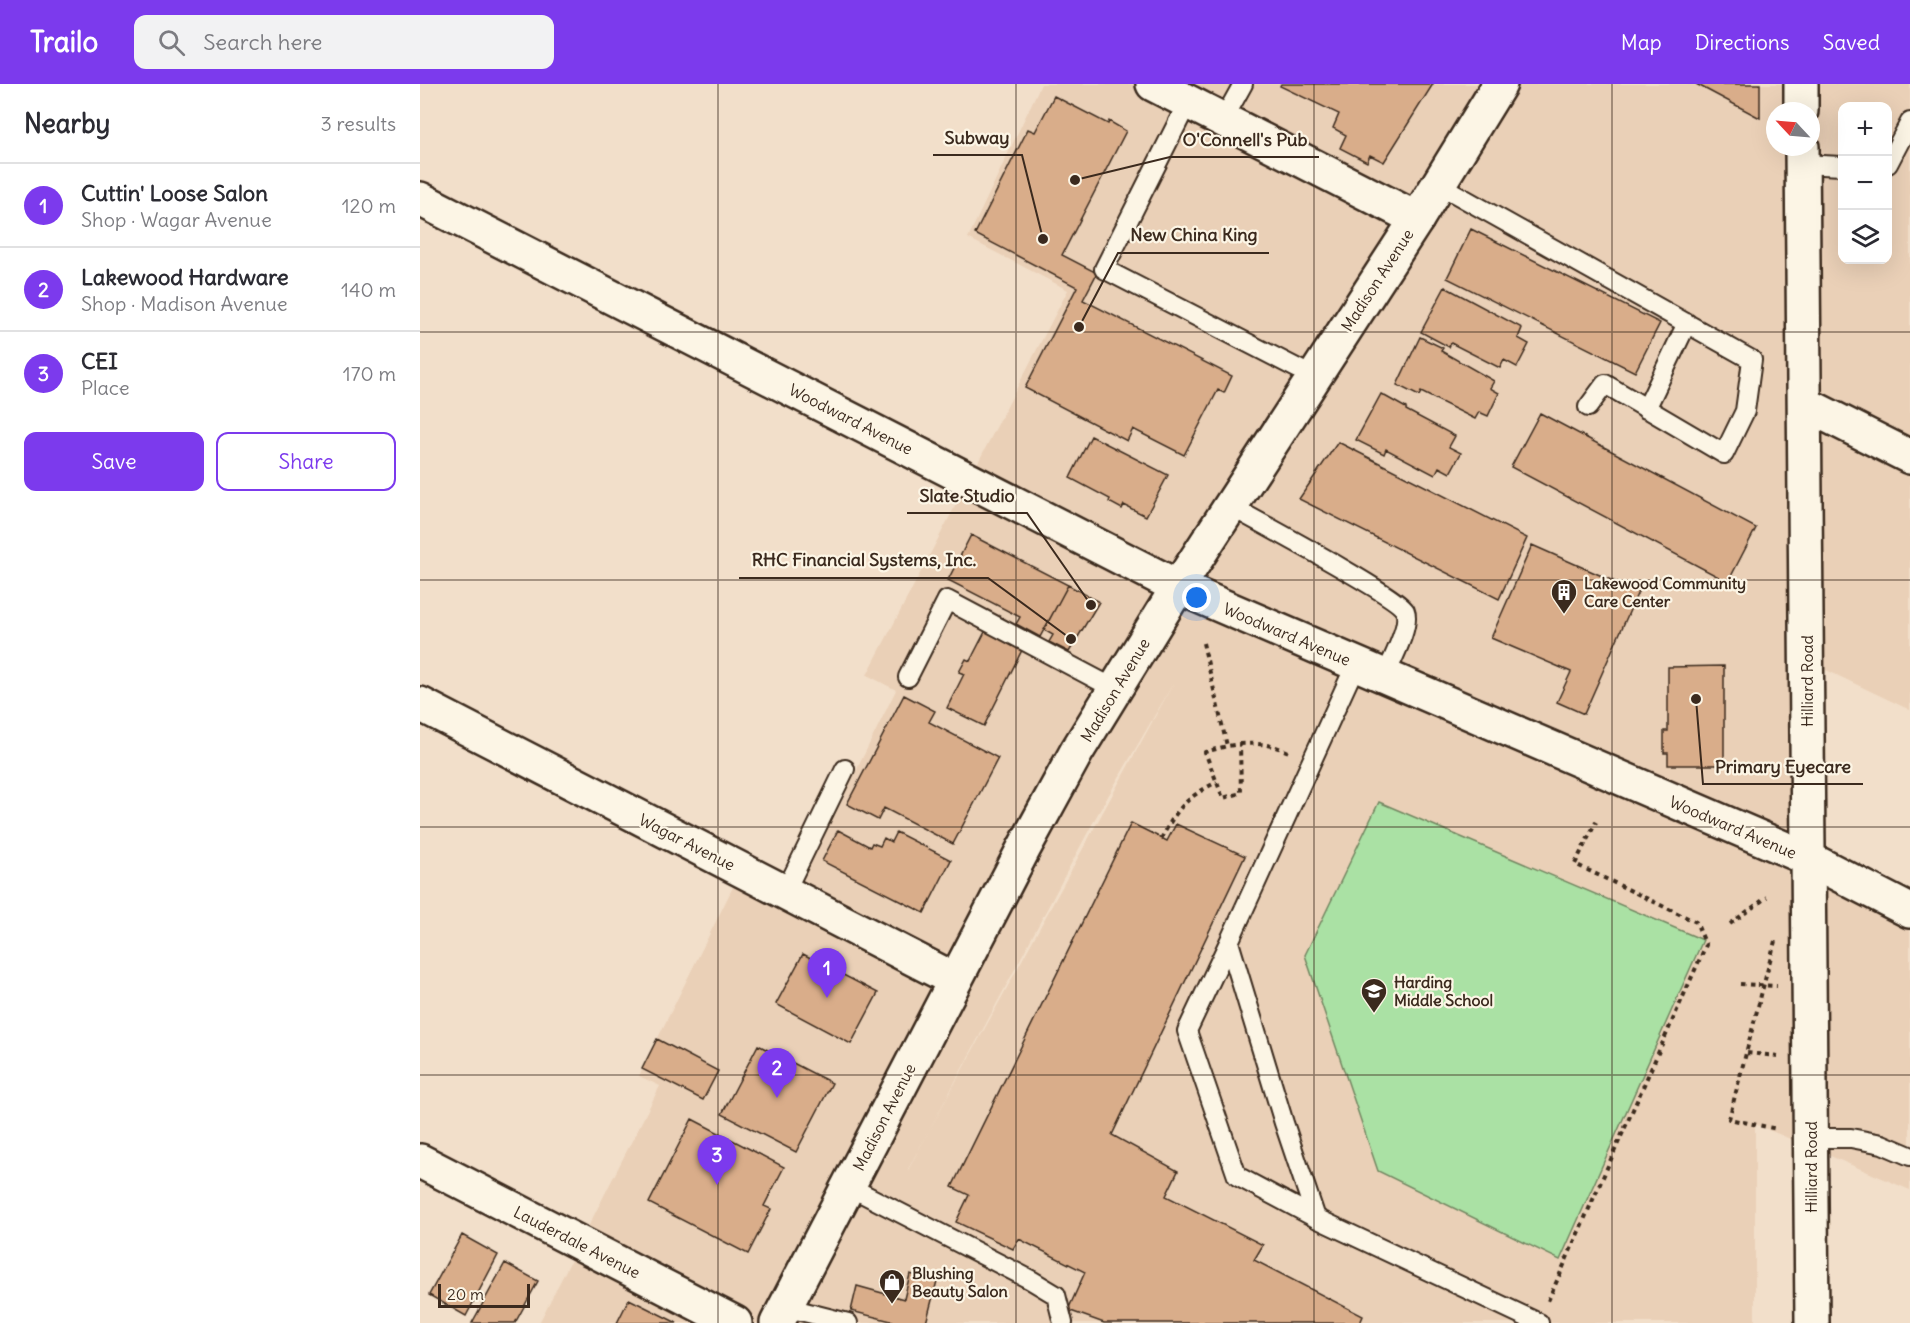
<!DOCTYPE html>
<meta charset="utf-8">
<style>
body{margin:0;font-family:Delius,sans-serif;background:#f2f2f3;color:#2b2b33}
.controls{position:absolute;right:18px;top:18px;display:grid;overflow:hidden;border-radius:12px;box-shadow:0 6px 24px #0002}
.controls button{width:54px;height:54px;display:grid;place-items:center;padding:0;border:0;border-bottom:2px solid #e1e1e2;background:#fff;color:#2b2b33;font:30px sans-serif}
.compass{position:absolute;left:1346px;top:18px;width:54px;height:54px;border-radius:50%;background:#fff;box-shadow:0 6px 24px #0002;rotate:296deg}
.scale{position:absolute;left:18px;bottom:15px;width:92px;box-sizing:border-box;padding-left:6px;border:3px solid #3b2a1e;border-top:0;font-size:16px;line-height:21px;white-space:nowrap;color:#3b2a1e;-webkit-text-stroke:4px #fcf5e5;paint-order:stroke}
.you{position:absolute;left:777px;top:514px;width:21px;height:21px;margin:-15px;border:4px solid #fff;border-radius:50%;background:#1a73e8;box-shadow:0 0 0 9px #1a73e833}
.badge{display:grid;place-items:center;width:39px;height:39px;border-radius:50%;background:#7c3aed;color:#fff;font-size:20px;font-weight:700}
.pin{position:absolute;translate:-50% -50px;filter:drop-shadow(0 2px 3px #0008)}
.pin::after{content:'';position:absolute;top:32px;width:21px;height:18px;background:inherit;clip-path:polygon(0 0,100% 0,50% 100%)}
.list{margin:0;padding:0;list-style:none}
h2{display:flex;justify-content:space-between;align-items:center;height:78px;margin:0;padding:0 24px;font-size:26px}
h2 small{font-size:20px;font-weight:400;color:#7c7c81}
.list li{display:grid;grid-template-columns:39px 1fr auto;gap:18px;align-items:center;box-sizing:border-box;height:84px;padding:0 24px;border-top:2px solid #e1e1e2}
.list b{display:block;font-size:22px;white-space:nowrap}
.list p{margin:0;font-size:20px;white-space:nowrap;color:#7c7c81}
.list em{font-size:20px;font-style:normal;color:#7c7c81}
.actions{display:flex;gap:12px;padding:18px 24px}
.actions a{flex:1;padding:14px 0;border:2px solid #7c3aed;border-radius:12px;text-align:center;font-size:21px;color:#7c3aed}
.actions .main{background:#7c3aed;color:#fff}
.icon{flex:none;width:33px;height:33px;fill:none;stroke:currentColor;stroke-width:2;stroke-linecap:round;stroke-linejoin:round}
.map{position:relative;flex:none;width:1490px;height:1239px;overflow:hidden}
header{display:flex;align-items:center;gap:36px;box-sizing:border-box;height:84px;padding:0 30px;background:#7c3aed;color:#fff}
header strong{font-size:28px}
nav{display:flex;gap:33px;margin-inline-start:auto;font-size:21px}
.search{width:420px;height:54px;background:#f2f2f3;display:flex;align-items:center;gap:15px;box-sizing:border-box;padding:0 21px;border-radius:12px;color:#7c7c81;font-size:22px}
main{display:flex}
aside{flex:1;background:#fff}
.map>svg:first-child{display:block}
.built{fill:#ead0b7;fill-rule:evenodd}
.pitch{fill:#aae1a4;stroke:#728661;stroke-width:1.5}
.building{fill:#d9ad8a;stroke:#3b2a1e;stroke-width:1.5}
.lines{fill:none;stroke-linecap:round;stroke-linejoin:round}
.service-casing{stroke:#3b2a1e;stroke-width:22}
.minor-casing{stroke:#3b2a1e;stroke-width:38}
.secondary-casing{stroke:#3b2a1e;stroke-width:38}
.path{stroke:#3b2a1e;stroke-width:4;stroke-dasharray:4.5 4.5;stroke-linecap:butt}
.service{stroke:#fcf5e5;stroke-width:18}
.minor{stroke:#fcf5e5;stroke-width:33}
.secondary{stroke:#fcf5e5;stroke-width:33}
.grid{fill:none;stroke:#3b2a1e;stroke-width:1.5;stroke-opacity:0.55}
.labels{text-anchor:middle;stroke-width:4.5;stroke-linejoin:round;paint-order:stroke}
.street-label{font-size:16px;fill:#3b2a1e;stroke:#fcf5e5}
.poi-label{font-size:16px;font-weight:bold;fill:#3b2a1e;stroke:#fcf5e5;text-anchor:start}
.leader{fill:none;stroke:#3b2a1e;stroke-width:2}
.callout-dot{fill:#3b2a1e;stroke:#fcf5e5;stroke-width:2}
.callout-label{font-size:18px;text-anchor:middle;font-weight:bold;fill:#3b2a1e;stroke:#fcf5e5;stroke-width:4.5;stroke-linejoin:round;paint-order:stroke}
</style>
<header>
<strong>Trailo</strong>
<div class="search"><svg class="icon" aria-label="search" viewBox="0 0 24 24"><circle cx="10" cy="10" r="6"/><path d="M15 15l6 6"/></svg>Search here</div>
<nav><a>Map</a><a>Directions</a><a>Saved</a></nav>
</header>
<main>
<aside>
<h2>Nearby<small>3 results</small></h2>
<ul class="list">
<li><span class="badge">1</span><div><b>Cuttin' Loose Salon</b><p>Shop · Wagar Avenue</p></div><em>120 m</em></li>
<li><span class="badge">2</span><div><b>Lakewood Hardware</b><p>Shop · Madison Avenue</p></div><em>140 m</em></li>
<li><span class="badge">3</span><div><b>CEI</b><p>Place</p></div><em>170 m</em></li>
</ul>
<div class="actions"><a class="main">Save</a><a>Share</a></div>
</aside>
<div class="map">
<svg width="1490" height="1239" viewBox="0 0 1490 1239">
<rect width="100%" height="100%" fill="#f2dfca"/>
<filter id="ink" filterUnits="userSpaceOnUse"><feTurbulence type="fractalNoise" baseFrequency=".0167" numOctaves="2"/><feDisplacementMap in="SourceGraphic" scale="12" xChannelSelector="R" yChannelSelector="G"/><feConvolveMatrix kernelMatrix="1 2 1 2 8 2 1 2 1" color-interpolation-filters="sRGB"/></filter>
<g filter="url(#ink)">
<path class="built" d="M621,0H750L772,11L778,0H1490V626L1402,584L1404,770L1490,814V1106L1335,1040V1239H119L240,1002L219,992L314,801L366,829L476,606L447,591L648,206L548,154ZM1422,22H1468V176H1422ZM1355,27H1391V63H1355ZM754,598L488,1085V1086L676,733Z"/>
<path class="pitch" d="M959,718L1283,856L1140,1176L958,1087L885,871Z"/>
<path class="building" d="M861,0H1013L964,78L950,71L947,78L920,64L926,51L913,44L919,30L860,2Z
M1276,0H1340V34Z
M634,12L688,40L689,37L706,47L642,171L677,189L663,216L812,292L804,309L798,306L764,371L713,345L707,357L605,304L657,203L555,150L608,45L615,48Z
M1051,145L1240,239L1215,288L1027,194Z
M1025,203L1102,244L1098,254L1109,260L1097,283L1084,276L1080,284L1031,259L1029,263L1001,248Z
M1000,253L1023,264L1021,267L1074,297L1070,304L1079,309L1068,332L1059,328L1055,335L1001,308L999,312L977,301Z
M961,310L986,324V326L1035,352L1029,363L1041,369L1030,389L1019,383L1015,391L966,365L964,370L936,356Z
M1120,329L1336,444L1308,498L1091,383Z
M671,352L748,391L726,432L704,421L702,425L689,418L690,415L650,394Z
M918,358L1107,454L1079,515L879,415Z
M551,451L648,501L620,553L596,540L600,533L528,496Z
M1112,461L1218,508L1164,630L1137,618L1151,588L1071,554Z
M648,501L679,518L649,568L629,558L633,551L624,546Z
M566,546L603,564L564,642L527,624L544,590L539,588L546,575L550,577Z
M1304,582V681H1248V669H1244V647H1248V583Z
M484,611L515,627L509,638L578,674L533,760L464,724L458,736L427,720Z
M711,739L747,757L756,740L825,772L692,1051L758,1087L746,1112L843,1161L834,1176L943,1232L940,1239H684L648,1226L665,1188L599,1155L593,1165L536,1138L549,1111L532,1103Z
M418,746L450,763L452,759L460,762L464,754L471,758L476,748L531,776L504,829L402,777Z
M383,870L458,909L431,960L356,920Z
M237,955L298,987L283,1016L222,985Z
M338,961L412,999L376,1068L302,1030Z
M272,1035L364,1083L344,1122L351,1125L328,1170L229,1119Z
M42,1151L78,1171L46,1232L9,1211Z
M85,1179L118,1197L95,1239H52Z
M490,1190L517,1197L506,1239H479L431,1227L437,1202L484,1215Z
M209,1215L257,1239H197Z"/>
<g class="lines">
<g class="service-casing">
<path id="service" d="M768,18L684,185L894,293
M803,36L823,0
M1382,80L1422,82
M1468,80L1490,38
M1018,100L1332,276L1325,327L1304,370L1185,300L1168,323
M1226,325L1267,239
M810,422C835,436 978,512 985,527C991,541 971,578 965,592
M936,580L809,858L864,1039L896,1134L1119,1239
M488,593L527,516L695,605
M365,808L425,685
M809,858L767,947L817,1092L896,1134
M1390,1054H1431L1462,1060L1490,1072
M428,1102L611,1196L636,1211L643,1239
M365,1223L428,1239"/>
</g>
<g class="minor-casing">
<path id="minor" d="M733,0L997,135
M0,115L758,503L1389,775L1490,827
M1385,320L1490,373
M0,620L535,896
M0,1077L315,1239"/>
</g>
<g class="secondary-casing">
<path id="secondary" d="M1381,0V27
M1382,63L1392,1239
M357,1239L604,764L657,667L758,503L997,135L1080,0"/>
</g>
<path class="path" d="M783,559L807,662L785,668L803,714L821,709L820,660L807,662
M820,660C841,659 851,660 871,669
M741,755C757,725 765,714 797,698
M1310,840L1347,813
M1355,857L1309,1035L1357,1045
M1320,900L1357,902
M1327,969L1358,972
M1128,1217L1286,861L1276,838L1155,780L1176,738"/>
<use href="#service" class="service"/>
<use href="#minor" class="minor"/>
<use href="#secondary" class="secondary"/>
</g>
</g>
<path class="grid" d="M298,0V1239M596,0V1239M894,0V1239M1192,0V1239M0,248H1490M0,496H1490M0,743H1490M0,991H1490"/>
<defs>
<g id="building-pin" transform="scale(1.35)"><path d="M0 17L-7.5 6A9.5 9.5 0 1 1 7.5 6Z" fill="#3b2a1e" stroke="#fcf5e5"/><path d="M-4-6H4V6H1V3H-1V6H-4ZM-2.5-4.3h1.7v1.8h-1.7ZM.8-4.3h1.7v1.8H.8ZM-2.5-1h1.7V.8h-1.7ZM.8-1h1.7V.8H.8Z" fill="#fff"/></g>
<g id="school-pin" transform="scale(1.35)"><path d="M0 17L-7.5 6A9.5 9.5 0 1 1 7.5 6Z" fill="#3b2a1e" stroke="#fcf5e5"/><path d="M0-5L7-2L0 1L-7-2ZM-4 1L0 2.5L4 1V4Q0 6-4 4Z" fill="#fff"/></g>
<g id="shop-pin" transform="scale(1.35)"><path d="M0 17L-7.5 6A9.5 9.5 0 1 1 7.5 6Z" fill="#3b2a1e" stroke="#fcf5e5"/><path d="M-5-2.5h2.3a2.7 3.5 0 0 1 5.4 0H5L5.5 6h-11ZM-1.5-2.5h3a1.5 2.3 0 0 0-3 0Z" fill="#fff"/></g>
</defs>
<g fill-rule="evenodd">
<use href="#building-pin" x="1144" y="508"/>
<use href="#school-pin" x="954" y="907"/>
<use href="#shop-pin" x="472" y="1198"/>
</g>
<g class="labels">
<g class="street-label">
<text transform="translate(957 196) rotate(-57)" y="6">Madison Avenue</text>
<text transform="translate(431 335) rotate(27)" y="6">Woodward Avenue</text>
<text transform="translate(867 550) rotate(23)" y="6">Woodward Avenue</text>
<text transform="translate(1387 597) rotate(-90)" y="6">Hilliard Road</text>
<text transform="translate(695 606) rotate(-59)" y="6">Madison Avenue</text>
<text transform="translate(1313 743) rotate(23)" y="6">Woodward Avenue</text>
<text transform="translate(267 758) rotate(27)" y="6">Wagar Avenue</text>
<text transform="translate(464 1033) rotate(-63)" y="6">Madison Avenue</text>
<text transform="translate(1391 1083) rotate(-90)" y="6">Hilliard Road</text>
<text transform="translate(157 1158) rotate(27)" y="6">Lauderdale Avenue</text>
</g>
<g class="poi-label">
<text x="1164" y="505">Lakewood Community<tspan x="1164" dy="18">Care Center</tspan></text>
<text x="974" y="904">Harding<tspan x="974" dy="18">Middle School</tspan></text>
<text x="492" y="1195">Blushing<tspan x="492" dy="18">Beauty Salon</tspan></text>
</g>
</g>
<path class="leader" d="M623 155L602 71H513M655 96L750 73H899M659 243L698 169H849M671 521L607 429H487M651 555L568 494H319M1276 615L1283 700H1443"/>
<g class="callout-dot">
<circle cx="623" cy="155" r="6"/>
<circle cx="655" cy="96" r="6"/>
<circle cx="659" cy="243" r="6"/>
<circle cx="671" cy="521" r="6"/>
<circle cx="651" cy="555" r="6"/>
<circle cx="1276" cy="615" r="6"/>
</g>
<g class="callout-label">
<text x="557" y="60">Subway</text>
<text x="825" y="62">O'Connell's Pub</text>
<text x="774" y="157">New China King</text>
<text x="547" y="418">Slate Studio</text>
<text x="444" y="482">RHC Financial Systems, Inc.</text>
<text x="1363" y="689">Primary Eyecare</text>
</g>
</svg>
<div class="controls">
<button>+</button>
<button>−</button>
<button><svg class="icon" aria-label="layers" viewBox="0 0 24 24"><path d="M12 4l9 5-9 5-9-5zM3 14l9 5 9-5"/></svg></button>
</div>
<svg class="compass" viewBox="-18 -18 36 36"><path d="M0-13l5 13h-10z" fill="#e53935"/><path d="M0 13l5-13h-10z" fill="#7c7c81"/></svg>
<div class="scale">20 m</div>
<div class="you"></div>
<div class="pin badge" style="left:407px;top:914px">1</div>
<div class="pin badge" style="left:357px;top:1014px">2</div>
<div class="pin badge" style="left:297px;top:1101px">3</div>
</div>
</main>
